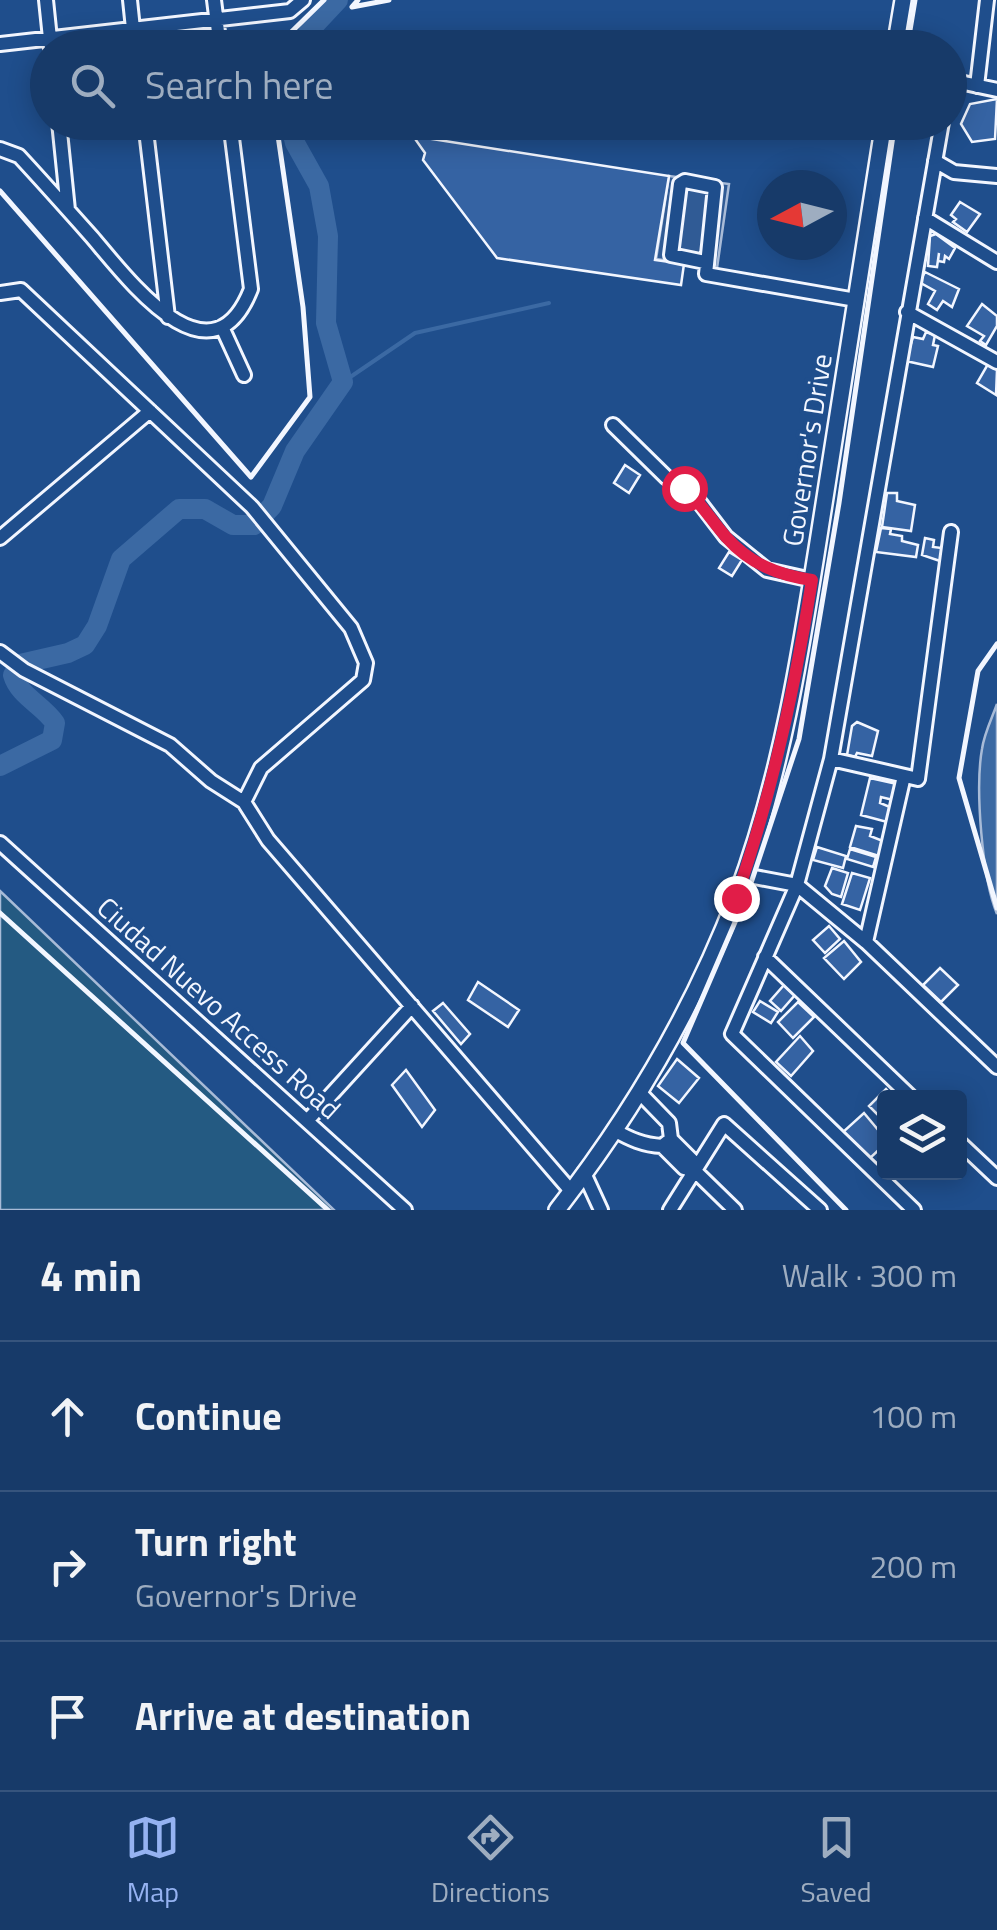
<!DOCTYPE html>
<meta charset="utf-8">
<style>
body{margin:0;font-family:"Titillium Web",sans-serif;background:#20416f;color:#f1f3f6}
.controls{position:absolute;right:30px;bottom:30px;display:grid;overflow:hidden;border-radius:10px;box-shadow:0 5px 25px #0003}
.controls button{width:90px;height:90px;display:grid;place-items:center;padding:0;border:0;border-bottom:2px solid #36547d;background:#173a69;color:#f1f3f6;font:50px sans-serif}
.compass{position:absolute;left:757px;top:170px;width:90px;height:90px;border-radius:50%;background:#173a69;box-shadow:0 5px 25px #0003;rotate:263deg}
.stop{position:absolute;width:30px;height:30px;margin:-22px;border:8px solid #e11d48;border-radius:50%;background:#fff}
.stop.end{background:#e11d48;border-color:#fff;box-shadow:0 2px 10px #0008}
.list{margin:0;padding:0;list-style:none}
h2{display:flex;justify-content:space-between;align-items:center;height:130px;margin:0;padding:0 40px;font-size:42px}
h2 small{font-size:32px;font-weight:400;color:#9eadc0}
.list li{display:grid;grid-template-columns:65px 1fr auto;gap:30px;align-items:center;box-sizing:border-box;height:150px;padding:0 40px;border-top:2px solid #36547d}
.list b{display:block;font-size:38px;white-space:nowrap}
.list p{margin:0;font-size:32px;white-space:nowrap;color:#9eadc0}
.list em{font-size:32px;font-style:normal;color:#9eadc0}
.icon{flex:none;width:55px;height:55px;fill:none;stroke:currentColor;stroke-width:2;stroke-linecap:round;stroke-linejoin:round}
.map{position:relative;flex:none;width:997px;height:1210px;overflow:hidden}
.search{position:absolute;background:#173a69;box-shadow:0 5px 25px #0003;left:30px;right:30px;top:30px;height:110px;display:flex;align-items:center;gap:25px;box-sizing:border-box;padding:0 35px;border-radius:55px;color:#9eadc0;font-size:38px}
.sheet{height:580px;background:#173a69}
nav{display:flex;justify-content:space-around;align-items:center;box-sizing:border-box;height:140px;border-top:2px solid #36547d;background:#173a69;font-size:28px;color:#9eadc0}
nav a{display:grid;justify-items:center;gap:5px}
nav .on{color:#95b2f1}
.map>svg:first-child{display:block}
.green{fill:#245a82;stroke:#a8bbd7;stroke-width:2.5}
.parking{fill:#305b95;stroke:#a8bbd7;stroke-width:2.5}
.water{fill:#3b69a3;stroke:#a8bbd7;stroke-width:2.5}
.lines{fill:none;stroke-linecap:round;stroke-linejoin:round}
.stream{stroke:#3b69a3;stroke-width:4}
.river{stroke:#3b69a3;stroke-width:20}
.building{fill:#3563a3;stroke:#f2f6ff;stroke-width:2.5}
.minor-casing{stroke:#f2f6ff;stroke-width:18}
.major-casing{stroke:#f2f6ff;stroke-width:20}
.minor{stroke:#1f4e8c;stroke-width:12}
.major{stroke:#1f4e8c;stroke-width:15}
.wall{stroke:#f2f6ff;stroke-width:5}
.route{stroke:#e11d48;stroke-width:12}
.labels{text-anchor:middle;stroke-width:8;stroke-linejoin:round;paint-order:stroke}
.street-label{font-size:28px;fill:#f2f6ff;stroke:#1f4e8c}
</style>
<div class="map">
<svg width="997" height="1210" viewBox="0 0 997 1210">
<rect width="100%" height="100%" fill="#1f4e8c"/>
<path class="green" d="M0,891L334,1210H0Z"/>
<path class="parking" d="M669,176L729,184L716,275L708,267L656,259Z"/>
<path class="water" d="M997,704V914C982,878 975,788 982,749C984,734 992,718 997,704Z"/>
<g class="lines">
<path class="stream" d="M343,382L415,333L549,303"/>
<path class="river" d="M301,48L309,31L338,0
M0,766L52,740L55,723C43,705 19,696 13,675L20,664L68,653L85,645L97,626L121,559L179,509H205L233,525H254L272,506L295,451L343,382L326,323L328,236L319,186L295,143L290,122"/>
</g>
<path class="building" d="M997,99L995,139L972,142L961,124L970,104Z
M413,136L669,176L655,260L684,264L681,285L497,258L423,160L425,153Z
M960,202L980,214L967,232L953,222L956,219L951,215Z
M936,234L955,248L949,259L945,256L944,262L938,261L939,253L937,267L928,266L930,236Z
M925,272L959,289L952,307L943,301L937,310L928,304L935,291L919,282Z
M982,304L997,316V326L986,345L980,341L984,336L967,326Z
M926,332L935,335L933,345L938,346L933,367L906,361L913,337L923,339Z
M988,364L997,370L996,395L977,383Z
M625,465L640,475L629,493L614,483Z
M887,493H897V501L915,505L911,531L882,527Z
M881,528L891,529L890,534L902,536V541L918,545L916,557L876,552Z
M925,538L934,540L933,547L942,548L940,561L922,555Z
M729,552L742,560L732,576L719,568Z
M857,722L878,731L872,756L857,753L855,757L847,755L852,726Z
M870,778L897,784L893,800L881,797L880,803L890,807L887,822L861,815Z
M856,826L872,829L870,836L883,841L879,856L850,847Z
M817,847L846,856L843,868L813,860Z
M850,849L876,857L873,867L847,859Z
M832,868L848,873L841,897L832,894L825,886Z
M852,873L870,878L860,910L842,904Z
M829,926L840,939L825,953L813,940Z
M844,941L861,962L844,979L824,958Z
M940,968L958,985L941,1002L923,985Z
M478,982L519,1010L508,1027L468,1000Z
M784,985L795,995L781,1011L770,1001Z
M760,1001L778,1012L771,1023L753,1012Z
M798,1002L814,1017L793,1038L778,1022Z
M443,1003L470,1034L461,1044L433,1011Z
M800,1036L813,1051L791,1076L776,1062Z
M677,1059L699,1078L679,1103L658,1086Z
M406,1070L435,1110L422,1127L392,1085Z
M886,1089L894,1098H884V1114L881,1118L869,1106Z
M864,1113L884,1137V1145L868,1160L843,1132Z"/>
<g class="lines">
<g class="minor-casing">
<path id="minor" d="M46,0L51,48
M130,0L135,48
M214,0L220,48
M0,44L290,11L303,0
M950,80L997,90
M977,86L987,0
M59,122L68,210
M145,122L168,317
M0,149L19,156C44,183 68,210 92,237C127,278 211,391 251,289L230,122
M935,161L954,172L997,176
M925,218L997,262
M705,262L671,255L680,184L685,181L715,187L706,274L856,300
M0,293L21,290L252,507L351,628L366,663L363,680L261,768L244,802
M907,312L997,362
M222,327L244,375
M613,425L666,477L700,503L726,537L752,558L767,570L812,580
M0,538L150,411
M0,652L24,670L170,745L211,781L244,802L268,840L571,1191
M831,759L918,779L951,532
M0,843L405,1210
M744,875L797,885L831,759L942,122
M866,942L904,776
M765,957L912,1098
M307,1121L412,1006
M614,1130C630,1139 643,1145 662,1146L671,1139L669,1123L639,1092
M671,1139L692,1160L695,1171L735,1210
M960,1143L997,1178
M662,1146L684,1168L695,1171
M584,1173L601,1210
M670,1210L724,1124L820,1210
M914,1210L732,1034L797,885L866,942L997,1067"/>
</g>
<g class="major-casing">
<path id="major" d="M895,48L903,0
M557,1210C631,1115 694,1008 737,895C784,769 803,637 824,504C844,377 864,250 884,122"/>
</g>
<use href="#minor" class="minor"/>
<use href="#major" class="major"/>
<path class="wall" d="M358,0L352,7L389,0
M275,48L324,0
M907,48L915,0
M0,191L251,477L310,397L303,307L276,122
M997,644L978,671L959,778L997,908
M0,913L328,1210
M846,1210L683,1043L748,892L799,739L839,503L895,122"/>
</g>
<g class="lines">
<path class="route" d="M684,488C704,506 710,519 726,537C750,564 778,575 812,580C795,688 772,794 736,898"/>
</g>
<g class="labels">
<g class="street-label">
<text transform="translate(807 450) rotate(-81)" y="10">Governor's Drive</text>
<text transform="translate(219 1008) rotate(42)" y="10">Ciudad Nuevo Access Road</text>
</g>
</g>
</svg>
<div class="controls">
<button><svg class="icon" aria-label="layers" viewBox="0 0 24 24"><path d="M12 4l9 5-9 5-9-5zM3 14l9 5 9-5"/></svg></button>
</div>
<svg class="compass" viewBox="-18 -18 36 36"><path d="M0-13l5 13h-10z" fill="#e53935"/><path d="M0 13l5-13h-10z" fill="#9eadc0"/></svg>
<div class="stop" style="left:684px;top:488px"></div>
<div class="stop end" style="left:736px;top:898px"></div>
<div class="search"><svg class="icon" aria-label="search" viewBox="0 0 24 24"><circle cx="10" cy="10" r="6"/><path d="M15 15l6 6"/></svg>Search here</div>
</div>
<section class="sheet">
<h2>4 min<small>Walk · 300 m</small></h2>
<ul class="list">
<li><svg class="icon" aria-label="ahead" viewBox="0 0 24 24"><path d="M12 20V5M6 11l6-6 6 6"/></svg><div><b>Continue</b></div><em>100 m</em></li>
<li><svg class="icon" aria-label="right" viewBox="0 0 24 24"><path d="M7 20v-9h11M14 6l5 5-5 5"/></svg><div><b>Turn right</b><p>Governor's Drive</p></div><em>200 m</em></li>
<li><svg class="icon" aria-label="arrive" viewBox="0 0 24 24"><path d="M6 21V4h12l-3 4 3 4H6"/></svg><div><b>Arrive at destination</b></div></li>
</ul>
</section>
<nav>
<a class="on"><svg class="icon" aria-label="map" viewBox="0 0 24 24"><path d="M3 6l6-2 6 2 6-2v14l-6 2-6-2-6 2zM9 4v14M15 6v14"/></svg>Map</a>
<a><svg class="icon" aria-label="directions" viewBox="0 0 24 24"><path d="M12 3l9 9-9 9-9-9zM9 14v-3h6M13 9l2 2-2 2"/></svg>Directions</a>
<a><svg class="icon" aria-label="saved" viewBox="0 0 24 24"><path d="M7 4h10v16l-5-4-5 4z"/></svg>Saved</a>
</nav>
